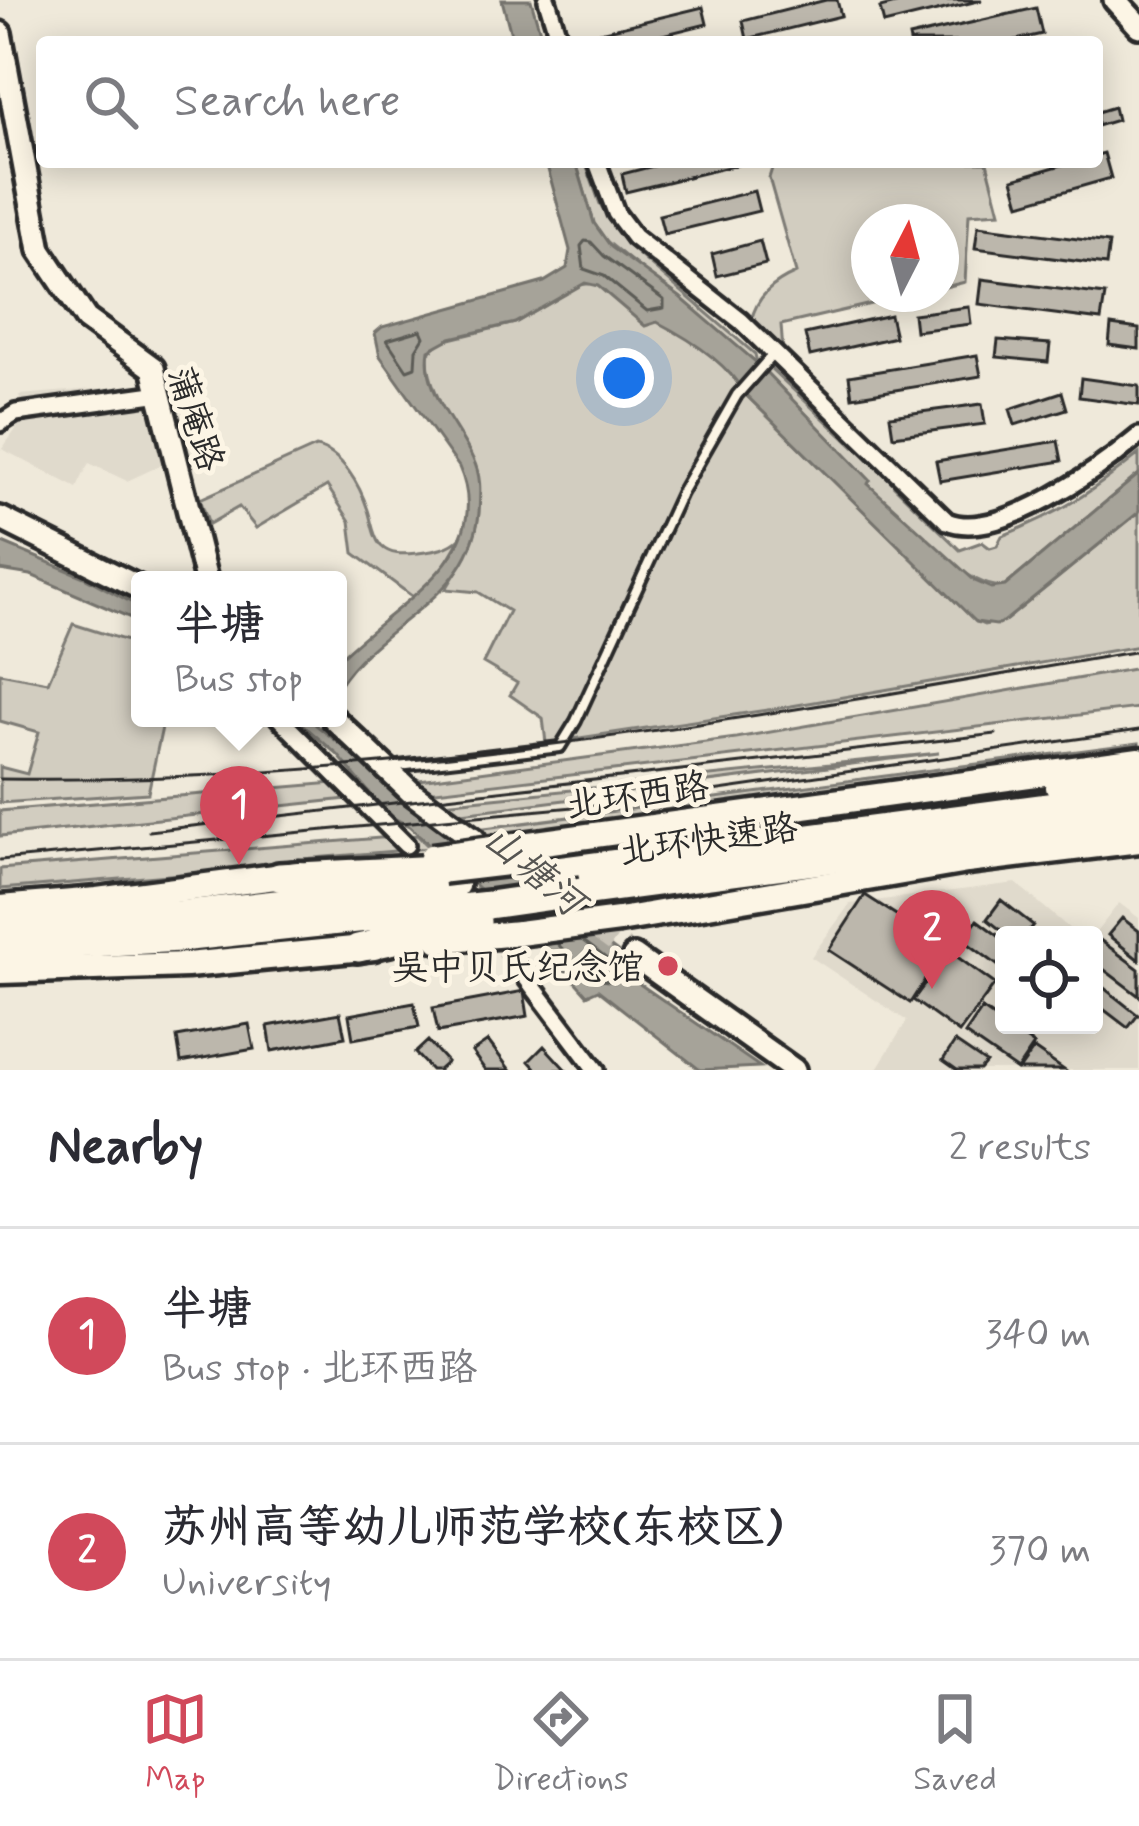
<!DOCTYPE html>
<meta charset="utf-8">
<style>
body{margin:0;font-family:Mynerve,"LXGW WenKai TC",sans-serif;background:#f7f7f7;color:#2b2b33}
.controls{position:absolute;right:36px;bottom:36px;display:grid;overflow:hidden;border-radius:12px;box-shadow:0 6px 30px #0003}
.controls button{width:108px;height:108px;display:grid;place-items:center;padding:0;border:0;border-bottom:3px solid #e1e1e2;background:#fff;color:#2b2b33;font:60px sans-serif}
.compass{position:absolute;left:851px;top:204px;width:108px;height:108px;border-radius:50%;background:#fff;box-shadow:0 6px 30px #0003;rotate:6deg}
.you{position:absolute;left:624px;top:378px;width:42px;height:42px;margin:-30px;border:9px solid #fff;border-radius:50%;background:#1a73e8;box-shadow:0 0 0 18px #1a73e833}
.badge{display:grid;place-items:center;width:78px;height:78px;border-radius:50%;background:#d1495b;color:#fff;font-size:39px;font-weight:700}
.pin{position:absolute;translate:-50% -99px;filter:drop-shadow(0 3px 6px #0008)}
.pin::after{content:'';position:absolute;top:63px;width:42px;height:36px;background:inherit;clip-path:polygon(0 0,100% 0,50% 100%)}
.popup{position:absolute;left:131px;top:571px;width:216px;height:156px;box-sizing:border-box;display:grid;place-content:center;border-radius:12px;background:#fff;filter:drop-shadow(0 3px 9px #0005);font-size:39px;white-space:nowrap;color:#7c7c81}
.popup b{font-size:45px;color:#2b2b33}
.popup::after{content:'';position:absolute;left:50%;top:100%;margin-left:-24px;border:24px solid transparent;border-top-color:#fff}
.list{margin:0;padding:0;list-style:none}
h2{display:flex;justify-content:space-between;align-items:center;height:156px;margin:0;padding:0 48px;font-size:51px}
h2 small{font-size:39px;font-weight:400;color:#7c7c81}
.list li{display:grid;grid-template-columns:78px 1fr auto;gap:36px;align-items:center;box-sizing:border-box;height:216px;padding:0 48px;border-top:3px solid #e1e1e2}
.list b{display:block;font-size:45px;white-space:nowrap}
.list p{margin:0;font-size:39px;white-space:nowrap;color:#7c7c81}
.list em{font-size:39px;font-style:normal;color:#7c7c81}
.icon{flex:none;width:66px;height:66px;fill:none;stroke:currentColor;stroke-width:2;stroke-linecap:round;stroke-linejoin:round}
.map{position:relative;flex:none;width:1139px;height:1070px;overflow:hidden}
.search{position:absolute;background:#fff;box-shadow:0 6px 30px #0003;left:36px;right:36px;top:36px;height:132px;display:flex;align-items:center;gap:30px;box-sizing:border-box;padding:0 42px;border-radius:12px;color:#7c7c81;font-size:45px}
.sheet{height:588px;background:#fff}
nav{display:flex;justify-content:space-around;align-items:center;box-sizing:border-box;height:168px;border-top:3px solid #e1e1e2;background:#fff;font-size:33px;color:#7c7c81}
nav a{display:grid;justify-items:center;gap:6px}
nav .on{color:#d1495b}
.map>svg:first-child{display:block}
.built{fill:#e0dacc}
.green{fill:#d2cdc0;stroke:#7e7c76;stroke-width:3}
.water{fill:#a6a399;stroke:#75736d;stroke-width:3}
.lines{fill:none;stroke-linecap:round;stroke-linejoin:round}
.shore{stroke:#5c5b57;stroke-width:3}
.building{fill:#bcb7ac;stroke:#2b2b2b;stroke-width:3}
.street-tunnel{stroke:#c8c3b7;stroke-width:15;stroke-dasharray:15 8;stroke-linecap:butt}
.secondary-tunnel{stroke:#c8c3b7;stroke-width:21;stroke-dasharray:21 10;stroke-linecap:butt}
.lane-casing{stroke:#2b2b2b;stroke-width:16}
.street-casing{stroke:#2b2b2b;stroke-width:24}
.secondary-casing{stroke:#2b2b2b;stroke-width:30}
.primary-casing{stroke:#2b2b2b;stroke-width:33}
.highway-casing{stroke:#2b2b2b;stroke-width:36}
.lane{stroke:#fcf5e5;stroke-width:8}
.street{stroke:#fcf5e5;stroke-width:15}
.secondary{stroke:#fcf5e5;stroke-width:21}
.primary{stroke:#fcf5e5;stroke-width:24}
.highway{stroke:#fcf5e5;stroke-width:27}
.rail{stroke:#2b2b2b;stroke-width:3}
.primary-bridge-casing{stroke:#2b2b2b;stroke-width:33;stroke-linecap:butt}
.highway-bridge-casing{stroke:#2b2b2b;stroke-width:36;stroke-linecap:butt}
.primary-bridge{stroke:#fcf5e5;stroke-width:24}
.highway-bridge{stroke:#fcf5e5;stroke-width:27}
.poi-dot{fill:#d1495b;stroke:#fcf5e5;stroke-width:4.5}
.labels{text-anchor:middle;stroke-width:10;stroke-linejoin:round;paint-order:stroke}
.street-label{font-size:36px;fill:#2b2b2b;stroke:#fcf5e5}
.poi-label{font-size:36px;fill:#2b2b2b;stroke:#fcf5e5;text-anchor:end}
.water-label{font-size:39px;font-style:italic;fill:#565552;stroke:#fcf5e5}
</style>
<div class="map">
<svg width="1139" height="1070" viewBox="0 0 1139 1070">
<rect width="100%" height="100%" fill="#efe9da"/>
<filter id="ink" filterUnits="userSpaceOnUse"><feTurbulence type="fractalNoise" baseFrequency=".00833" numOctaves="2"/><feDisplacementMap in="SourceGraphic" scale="24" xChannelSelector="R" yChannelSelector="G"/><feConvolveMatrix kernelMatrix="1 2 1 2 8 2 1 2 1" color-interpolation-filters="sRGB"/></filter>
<g filter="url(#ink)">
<path class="built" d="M132,386L158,420L170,461L127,481L89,463L77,488L2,449L24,418L19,395Z
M1016,883L1077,935H1004V1025H1094V935L1119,903L1139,918V1070H876L907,1021L811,957L850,904Z"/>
<path class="green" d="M576,162H585L600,204L626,244L755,354L757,363L605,240L594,223Z
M774,162H987L1000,212L969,214L965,282L941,288V222H869V294H914L781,325L783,352L751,321C757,296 773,283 796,273L769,178Z
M593,283C641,312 717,345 745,394L977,622L984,625L1006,620L1139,512V646L774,709L546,743L543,718L510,695L517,683L483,663L509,611L478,592L446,589C500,504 480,491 442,407C434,388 427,373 428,353L442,341L515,323L580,285Z
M770,368L854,447L860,443L899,481L894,486L960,550L982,542L990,548L997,546L1002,536C1062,512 1089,494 1139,454V474L1005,586C966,593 896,510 867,483L870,481L763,369Z
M316,447C342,452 360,486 368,510C372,522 373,537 381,546C391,556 405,554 418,553C434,551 450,549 461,537L439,575L413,597L354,553L350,521L327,486L256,528L239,507L209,524L200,499Z
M73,624L127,641L131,635L140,638V718H164L148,793L0,803V767L27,774L39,732L0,721V673L48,682Z
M1139,668V708L419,793L404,782L736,738Z
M1139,743V755L488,843L469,830Z
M939,753L446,815L433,804Z
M358,781L375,796L0,836V811Z
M417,835L430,848L291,860L266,867L0,889V869Z"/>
<path class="water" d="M502,0H531L543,42H513Z
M546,162H576L594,223L611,247L680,297L757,363L870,480L868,484L975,581L991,588L1005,586L1139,474V512L1006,620L996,625L976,622L745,394C727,362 690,339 657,322L645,326L598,286L585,283L515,323L451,338L429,350C422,391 457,424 473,459C482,477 480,494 479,513C470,602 381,619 338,687V660C389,607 499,558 459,467L380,356L375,333L382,327L544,282L567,268L570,250Z
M0,542L84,577L140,607V622L31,575L0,570Z
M295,718H319L316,725L361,760L401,800L458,832L635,965L628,976L760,1067L700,1070L598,990L587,995L548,951L409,826L388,815L338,755Z"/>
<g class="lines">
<path class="shore" d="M585,241L591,242L604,256L664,300V308L647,311L604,276L584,269L581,246Z
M421,330L424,337L416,350L415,367L407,370L387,340Z
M557,943L588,978L615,982L616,966L582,940"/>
</g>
<path class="building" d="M826,0H837L841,16L747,39L743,21Z
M911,0H982L884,24L880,8Z
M703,7L707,24L634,42H585L583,36Z
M1036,8L1042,34L1007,42H910L909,37Z
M1114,107L1117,120L1097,126V112Z
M1104,153L1111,178L1020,204L1013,179L1072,162H1097V155Z
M669,162H749L626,192L622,174Z
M754,191L759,211L664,234L659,215Z
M978,226L1109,243L1106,265L975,248Z
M760,241L766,264L717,276L712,254Z
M982,279L1105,295L1101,320L979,304Z
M969,307L971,324L915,331L913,314Z
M890,315L895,337L810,356L805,334Z
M1111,325L1139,329V349L1109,345Z
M998,340L1050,344L1048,362L996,357Z
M977,355L981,376L852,397L849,376Z
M1081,378L1139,386V405L1079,397Z
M1062,392L1067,409L1015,425L1010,409Z
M982,404L985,424L893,436L890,416Z
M1058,441L1062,461L940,481L936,461Z
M865,895L946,947L910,1003L829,950Z
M1001,900L1033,925L1025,935H1007L987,919Z
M1122,918L1139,931V960L1108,935Z
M977,920L1004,940L1000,967L962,939Z
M1096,937L1139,969V996L1094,962Z
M949,951L995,984L959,1033L913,1000Z
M1094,980L1138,1015L1128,1028L1094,1002Z
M524,991L528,1016L438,1032L433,1008Z
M414,1003L419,1027L353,1039L349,1015Z
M982,1009L1034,1045L1017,1070L965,1034Z
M340,1013L345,1037L272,1051L268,1026Z
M249,1024L254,1049L181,1062L177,1037Z
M428,1041L447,1062L438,1070H431L415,1053Z
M488,1041L510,1070H485L472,1052Z
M955,1042L986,1063L980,1070H957L943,1060Z
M544,1046L566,1070H537L529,1061Z
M1034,1049L1064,1070H1019Z"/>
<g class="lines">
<path class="street-tunnel" d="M488,934L518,967"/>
<path class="secondary-tunnel" d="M547,893L634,956"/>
<g class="lane-casing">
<path id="lane" d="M390,767L560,747L576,721L681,493L737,395L774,353"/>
</g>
<g class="street-casing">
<path id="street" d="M547,0L560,42
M597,162L616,213L634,237L741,321L947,521C997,543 1101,468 1139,436
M0,423L16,413L161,393
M279,718L406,845
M518,967L596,1070"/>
</g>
<g class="secondary-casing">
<path id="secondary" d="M1115,0L1139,26
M0,33L40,250L86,319L153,368L206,580
M0,518L140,588
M333,718L412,793L474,839
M634,956L794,1070"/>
</g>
<g class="primary-casing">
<path id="primary" d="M1058,787L1139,778
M522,845L1139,760
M0,908L97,900L299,874
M619,920L967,861L1139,840
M439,940L519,933
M0,971L187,965L374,947"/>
</g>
<g class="highway-casing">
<path id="highway" d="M534,874L1139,795
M279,877L439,869
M581,892L1139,818
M0,924L178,915L455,884
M0,948L180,938L489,905
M358,948L477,922"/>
</g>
<use href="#lane" class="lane"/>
<use href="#street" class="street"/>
<use href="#secondary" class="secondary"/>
<use href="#primary" class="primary"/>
<use href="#highway" class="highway"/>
<path class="rail" d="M0,779C385,785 761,716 1139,651
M149,831L996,734
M0,860L650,800L1139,730"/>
<g class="primary-bridge-casing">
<path id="primary-bridge" d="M432,857L522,845
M519,933L619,920"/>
</g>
<g class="highway-bridge-casing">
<path id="highway-bridge" d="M443,869L528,859
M489,905L581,892"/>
</g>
<use href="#primary-bridge" class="primary-bridge"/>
<use href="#highway-bridge" class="highway-bridge"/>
</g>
</g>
<circle class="poi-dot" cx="668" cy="966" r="12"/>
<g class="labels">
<g class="street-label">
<text transform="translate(197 418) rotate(72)" y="13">蒲庵路</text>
<text transform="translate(637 794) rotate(-8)" y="13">北环西路</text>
<text transform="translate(708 838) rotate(-8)" y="13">北环快速路</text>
</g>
<g class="poi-label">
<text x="644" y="979">吴中贝氏纪念馆</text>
</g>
<g class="water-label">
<text transform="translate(535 869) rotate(40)" y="14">山塘河</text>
</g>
</g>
</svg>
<div class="controls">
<button><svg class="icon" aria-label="locate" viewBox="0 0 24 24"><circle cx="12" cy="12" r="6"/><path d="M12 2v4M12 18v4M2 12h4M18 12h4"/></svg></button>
</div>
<svg class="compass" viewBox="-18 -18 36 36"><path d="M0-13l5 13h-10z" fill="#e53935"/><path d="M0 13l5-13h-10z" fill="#7c7c81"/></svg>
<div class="you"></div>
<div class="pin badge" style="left:239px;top:865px">1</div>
<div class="popup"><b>半塘</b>Bus stop</div>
<div class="pin badge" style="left:932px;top:989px">2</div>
<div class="search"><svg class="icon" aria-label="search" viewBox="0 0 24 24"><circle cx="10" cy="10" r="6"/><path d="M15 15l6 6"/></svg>Search here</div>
</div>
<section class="sheet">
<h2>Nearby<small>2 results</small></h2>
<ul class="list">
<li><span class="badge">1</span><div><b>半塘</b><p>Bus stop · 北环西路</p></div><em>340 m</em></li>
<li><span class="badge">2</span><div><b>苏州高等幼儿师范学校(东校区)</b><p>University</p></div><em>370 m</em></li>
</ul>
</section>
<nav>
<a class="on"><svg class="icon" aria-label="map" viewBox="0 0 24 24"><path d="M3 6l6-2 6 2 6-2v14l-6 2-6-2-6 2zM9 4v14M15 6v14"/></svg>Map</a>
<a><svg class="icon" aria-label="directions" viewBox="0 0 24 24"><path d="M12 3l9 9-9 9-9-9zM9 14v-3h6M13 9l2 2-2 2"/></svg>Directions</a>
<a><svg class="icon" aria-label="saved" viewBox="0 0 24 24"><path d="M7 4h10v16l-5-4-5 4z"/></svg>Saved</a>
</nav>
